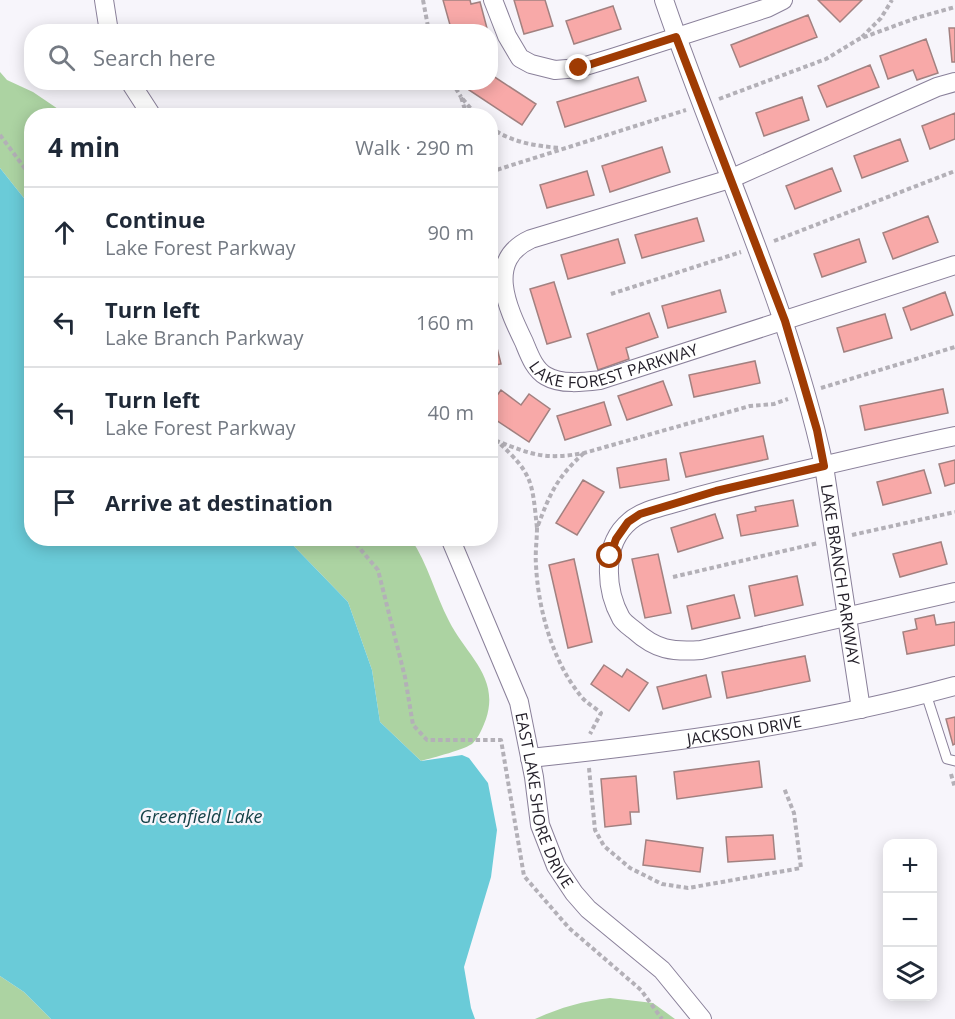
<!DOCTYPE html>
<meta charset="utf-8">
<style>
body{margin:0;font-family:"Open Sans",sans-serif;background:#f6f6f7;color:#1f2937}
.controls{position:absolute;right:18px;bottom:18px;display:grid;overflow:hidden;border-radius:12px;box-shadow:0 3px 15px #0003}
.controls button{width:54px;height:54px;display:grid;place-items:center;padding:0;border:0;border-bottom:2px solid #e0e1e3;background:#fff;color:#1f2937;font:30px sans-serif}
.stop{position:absolute;width:18px;height:18px;margin:-14px;border:4px solid #9f3b03;border-radius:50%;background:#fff}
.stop.end{background:#9f3b03;border-color:#fff;box-shadow:0 2px 6px #0008}
.list{margin:0;padding:0;list-style:none}
h2{display:flex;justify-content:space-between;align-items:center;height:78px;margin:0;padding:0 24px;font-size:26px}
h2 small{font-size:20px;font-weight:400;color:#747a83}
.list li{display:grid;grid-template-columns:39px 1fr auto;gap:18px;align-items:center;box-sizing:border-box;height:90px;padding:0 24px;border-top:2px solid #e0e1e3}
.list b{display:block;font-size:22px;white-space:nowrap}
.list p{margin:0;font-size:20px;white-space:nowrap;color:#747a83}
.list em{font-size:20px;font-style:normal;color:#747a83}
.icon{flex:none;width:33px;height:33px;fill:none;stroke:currentColor;stroke-width:2;stroke-linecap:round;stroke-linejoin:round}
.map{position:relative;flex:none;width:955px;height:1019px;overflow:hidden}
.search{position:absolute;background:#fff;box-shadow:0 3px 15px #0003;left:24px;top:24px;width:474px;height:66px;display:flex;align-items:center;gap:15px;box-sizing:border-box;padding:0 21px;border-radius:24px;color:#747a83;font-size:22px}
.panel{position:absolute;background:#fff;box-shadow:0 3px 15px #0003;left:24px;top:108px;width:474px;height:438px;border-radius:24px}
.map>svg:first-child{display:block}
.green{fill:#acd3a2}
.water{fill:#6acbd8}
.building{fill:#f8a9a8;stroke:#a28180;stroke-width:1.5}
.lines{fill:none;stroke-linecap:round;stroke-linejoin:round}
.service-casing{stroke:#8a809a;stroke-width:11}
.minor-casing{stroke:#8a809a;stroke-width:20}
.path{stroke:#b3b0b7;stroke-width:4;stroke-dasharray:4.5 3;stroke-linecap:butt}
.service{stroke:#fff;stroke-width:9}
.minor{stroke:#fff;stroke-width:18}
.route{stroke:#9f3b03;stroke-width:8}
.labels{text-anchor:middle;stroke-width:4.5;stroke-linejoin:round;paint-order:stroke}
.street-label{font-size:16px;fill:#25212b;stroke:#f7f5fb}
.water-label{font-size:18px;font-style:italic;fill:#154248;stroke:#f7f5fb}
</style>
<div class="map">
<svg width="955" height="1019" viewBox="0 0 955 1019">
<rect width="100%" height="100%" fill="#f7f5fb"/>
<path class="green" d="M0,72L7,80L33,92L64,113L66,115L32,116L31,207L0,168Z
M287,539H411C428,564 435,594 449,621C466,655 500,677 486,719C483,727 479,737 473,743C467,749 432,758 421,761L380,722L372,670L348,602Z
M0,976L24,992L51,1019H0Z
M610,998L653,1003L675,1019H535C559,1008 583,1001 610,998Z"/>
<path class="water" d="M0,168L31,207L32,538L287,539L348,602L372,670L380,722L421,761L462,755L469,758L488,783L497,830L491,877L464,967L471,1008L475,1019H51L24,992L0,976Z"/>
<path class="building" d="M443,0H470L471,4L480,2L488,32H452Z
M514,0H545L553,26L524,34Z
M818,0H862L840,22Z
M613,6L621,29L574,44L566,21Z
M808,15L817,37L740,67L731,45Z
M949,28H955V62H952Z
M926,39L938,73L917,80L913,70L888,79L880,56Z
M870,65L879,87L827,107L818,86Z
M490,74L536,104L522,125L469,90L474,82H490Z
M638,77L646,101L565,127L557,102Z
M802,97L809,120L764,136L756,113Z
M955,113V139L930,149L922,126Z
M900,139L908,161L862,178L854,156Z
M662,147L670,172L610,192L602,166Z
M832,168L841,191L795,209L786,186Z
M587,171L594,195L547,208L540,185Z
M928,216L938,242L893,259L883,233Z
M697,218L704,241L642,258L635,235Z
M618,239L625,263L568,279L561,255Z
M859,239L866,262L822,277L814,254Z
M554,282L571,337L547,344L530,289Z
M720,290L726,312L668,328L662,306Z
M945,292L953,315L911,330L903,308Z
M649,313L658,337L626,348L629,359L598,370L587,334Z
M885,314L892,338L844,352L837,328Z
M496,344L501,364L490,366V345Z
M755,361L760,383L694,397L689,375Z
M663,381L672,405L627,420L618,396Z
M943,389L948,413L865,430L860,406Z
M501,390L521,405L529,394L550,409L529,442L490,416V405Z
M604,402L611,425L565,440L557,416Z
M763,436L768,459L686,477L680,453Z
M666,459L669,480L620,488L617,468Z
M955,460V483L945,486L939,464Z
M924,470L931,493L883,505L877,482Z
M583,480L604,492L577,535L556,523Z
M793,500L798,526L741,536L737,515L756,511L755,507Z
M715,514L723,538L678,552L671,528Z
M941,542L947,564L900,577L893,554Z
M658,554L671,613L645,618L632,559Z
M574,559L592,642L568,648L549,565Z
M797,576L803,605L755,616L749,586Z
M734,595L740,618L692,629L687,606Z
M934,615L936,625L955,622V645L907,654L903,632L917,629L915,619Z
M805,656L810,681L727,698L722,672Z
M604,665L622,677L627,669L648,683L629,711L591,684Z
M706,675L711,697L663,709L657,687Z
M955,717V744L953,745L946,719Z
M759,761L762,787L677,799L674,772Z
M636,776L639,812H630L631,824L605,827L601,779Z
M773,835L775,859L728,862L726,837Z
M646,840L703,848L700,872L643,865Z"/>
<g class="lines">
<g class="service-casing">
<path id="service" d="M926,694L947,759L955,761"/>
</g>
<g class="minor-casing">
<g id="minor">
<path d="M104,0L109,32"/>
<path d="M493,0L507,36L520,58L531,64L555,70L579,68L615,57L767,8L783,0"/>
<path id="s1" d="M664,0C717,156 789,305 824,466L861,709"/>
<path d="M130,82L152,116"/>
<path id="s2" d="M955,82L937,87L730,179L531,239C485,260 507,307 524,342C529,354 534,369 546,376C561,385 584,382 600,380L955,265"/>
<path d="M955,436C907,446 860,457 813,468C770,478 727,488 685,500C667,506 644,509 630,521C602,544 605,589 621,618C624,623 629,626 634,630C656,650 672,652 701,650L955,592"/>
<path id="s3" d="M450,538L519,702L534,777L540,825L556,866L574,893L588,909L662,970L702,1019"/>
<path id="s4" d="M530,758C673,743 816,724 955,686"/>
</g>
</g>
<path class="path" d="M423,0L429,32
M862,37L881,18L892,0
M452,82L461,97
M719,99L826,59L859,39L916,18L955,7
M467,116L461,97L477,116
M490,127C510,142 535,146 560,148
M0,135L32,178
M490,172L686,110
M774,241L955,171
M611,294L741,252
M821,388L955,347
M490,435L497,441
M584,453C556,478 550,494 537,528C532,481 533,474 497,441C533,455 545,460 584,453L750,406L774,404L788,399
M537,528C537,540 535,552 536,565C538,608 552,660 580,695C585,702 594,707 601,713L590,734
M852,535L955,512
M351,538L378,570L405,677L413,725L427,740H501L524,876L569,928L641,990L662,1019
M673,577L818,543
M589,768L595,830L604,846L630,868L662,884L688,888L801,868L794,813L784,788
M951,774L955,788"/>
<use href="#service" class="service"/>
<use href="#minor" class="minor"/>
</g>
<g class="lines">
<path class="route" d="M579,68L676,37L785,321L817,430L824,466L716,491L640,514L628,522L616,539L610,556"/>
</g>
<g class="labels">
<g class="street-label">
<text dy="6" stroke="none"><textPath href="#s2" startOffset="682">LAKE FOREST PARKWAY</textPath></text>
<text dy="6" stroke="none"><textPath href="#s1" startOffset="603">LAKE BRANCH PARKWAY</textPath></text>
<text dy="6" stroke="none"><textPath href="#s4" startOffset="216">JACKSON DRIVE</textPath></text>
<text dy="6" stroke="none"><textPath href="#s3" startOffset="280">EAST LAKE SHORE DRIVE</textPath></text>
</g>
<g class="water-label">
<text x="201" y="823">Greenfield Lake</text>
</g>
</g>
</svg>
<div class="controls">
<button>+</button>
<button>−</button>
<button><svg class="icon" aria-label="layers" viewBox="0 0 24 24"><path d="M12 4l9 5-9 5-9-5zM3 14l9 5 9-5"/></svg></button>
</div>
<div class="stop" style="left:610px;top:556px"></div>
<div class="stop end" style="left:579px;top:68px"></div>
<div class="search"><svg class="icon" aria-label="search" viewBox="0 0 24 24"><circle cx="10" cy="10" r="6"/><path d="M15 15l6 6"/></svg>Search here</div>
<section class="panel">
<h2>4 min<small>Walk · 290 m</small></h2>
<ul class="list">
<li><svg class="icon" aria-label="ahead" viewBox="0 0 24 24"><path d="M12 20V5M6 11l6-6 6 6"/></svg><div><b>Continue</b><p>Lake Forest Parkway</p></div><em>90 m</em></li>
<li><svg class="icon" aria-label="left" viewBox="0 0 24 24"><path d="M17 20v-9H6M10 6l-5 5 5 5"/></svg><div><b>Turn left</b><p>Lake Branch Parkway</p></div><em>160 m</em></li>
<li><svg class="icon" aria-label="left" viewBox="0 0 24 24"><path d="M17 20v-9H6M10 6l-5 5 5 5"/></svg><div><b>Turn left</b><p>Lake Forest Parkway</p></div><em>40 m</em></li>
<li><svg class="icon" aria-label="arrive" viewBox="0 0 24 24"><path d="M6 21V4h12l-3 4 3 4H6"/></svg><div><b>Arrive at destination</b></div></li>
</ul>
</section>
</div>
